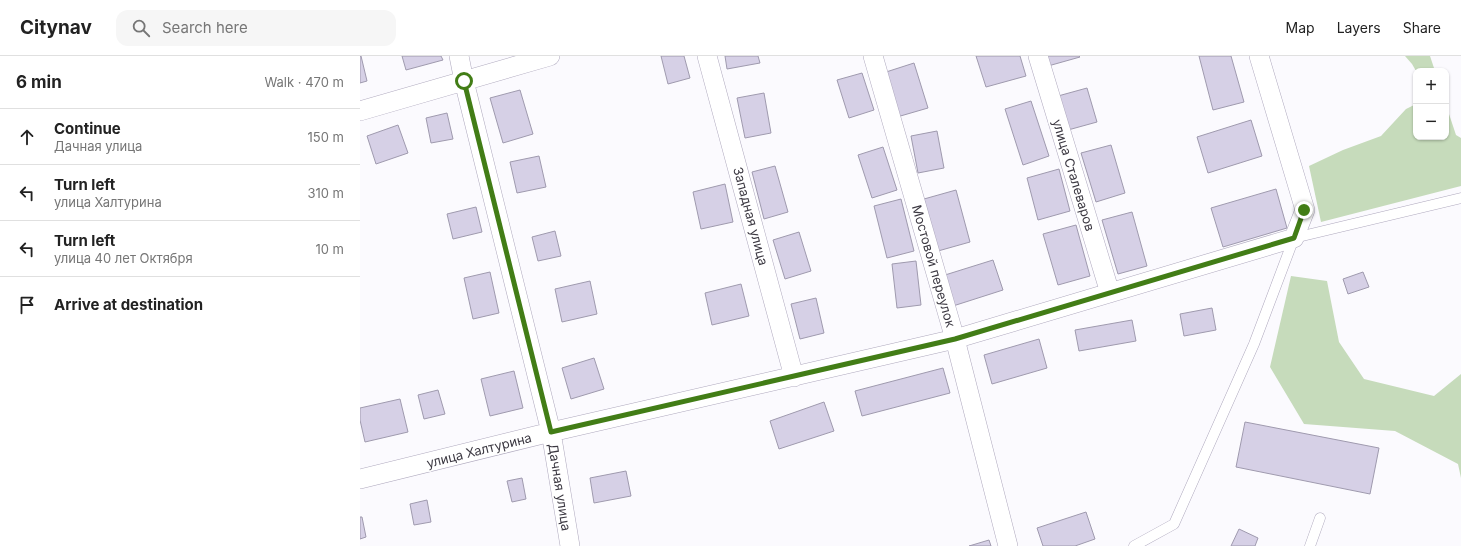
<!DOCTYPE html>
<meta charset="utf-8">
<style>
body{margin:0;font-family:Inter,sans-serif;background:#f6f6f6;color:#222}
.controls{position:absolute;right:12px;top:12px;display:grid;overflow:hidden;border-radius:8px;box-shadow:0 1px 3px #0004}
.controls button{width:36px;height:36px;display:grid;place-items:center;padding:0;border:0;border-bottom:1px solid #e0e0e0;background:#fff;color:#222;font:20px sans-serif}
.stop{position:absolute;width:12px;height:12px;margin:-9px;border:3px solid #427d16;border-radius:50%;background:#fff}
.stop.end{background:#427d16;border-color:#fff;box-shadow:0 1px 4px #0008}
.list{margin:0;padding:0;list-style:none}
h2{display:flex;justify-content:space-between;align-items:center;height:52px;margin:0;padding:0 16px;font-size:17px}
h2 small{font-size:13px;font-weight:400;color:#767676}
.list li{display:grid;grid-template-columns:26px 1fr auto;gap:12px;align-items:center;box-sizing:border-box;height:56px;padding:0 16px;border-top:1px solid #e0e0e0}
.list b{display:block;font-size:15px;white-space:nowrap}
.list p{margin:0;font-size:13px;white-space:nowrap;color:#767676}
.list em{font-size:13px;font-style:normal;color:#767676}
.icon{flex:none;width:22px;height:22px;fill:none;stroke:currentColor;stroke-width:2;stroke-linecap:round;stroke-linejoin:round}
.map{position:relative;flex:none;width:1101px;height:490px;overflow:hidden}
header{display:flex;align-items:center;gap:24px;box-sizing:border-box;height:56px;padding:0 20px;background:#fff;border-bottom:1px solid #e0e0e0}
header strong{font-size:19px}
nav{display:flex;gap:22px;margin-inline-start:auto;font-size:14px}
.search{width:280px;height:36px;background:#f6f6f6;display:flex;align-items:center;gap:10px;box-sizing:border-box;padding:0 14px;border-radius:12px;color:#767676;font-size:15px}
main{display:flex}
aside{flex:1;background:#fff}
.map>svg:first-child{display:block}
.green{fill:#c6dbbb}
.building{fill:#d6d0e6;stroke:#9f9aae}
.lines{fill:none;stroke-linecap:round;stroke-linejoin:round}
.lane-casing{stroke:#afa9be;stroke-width:11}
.street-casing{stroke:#afa9be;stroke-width:20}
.lane{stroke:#fff;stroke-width:10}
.street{stroke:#fff;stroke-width:19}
.route{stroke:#427d16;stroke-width:5}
.labels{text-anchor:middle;stroke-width:3;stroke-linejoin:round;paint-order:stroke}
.street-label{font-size:13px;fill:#3c3942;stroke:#fff}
</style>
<header>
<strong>Citynav</strong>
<div class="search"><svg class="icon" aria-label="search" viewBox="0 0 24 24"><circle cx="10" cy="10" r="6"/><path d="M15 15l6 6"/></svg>Search here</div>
<nav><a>Map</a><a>Layers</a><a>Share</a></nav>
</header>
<main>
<aside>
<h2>6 min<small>Walk · 470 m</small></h2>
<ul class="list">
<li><svg class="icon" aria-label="ahead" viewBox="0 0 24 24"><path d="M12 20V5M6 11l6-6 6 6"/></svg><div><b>Continue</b><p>Дачная улица</p></div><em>150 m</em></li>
<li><svg class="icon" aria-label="left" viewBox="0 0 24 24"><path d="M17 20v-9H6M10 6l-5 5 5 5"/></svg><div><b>Turn left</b><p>улица Халтурина</p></div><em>310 m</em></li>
<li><svg class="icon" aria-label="left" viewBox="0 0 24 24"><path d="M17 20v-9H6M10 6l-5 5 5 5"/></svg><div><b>Turn left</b><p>улица 40 лет Октября</p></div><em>10 m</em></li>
<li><svg class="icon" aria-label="arrive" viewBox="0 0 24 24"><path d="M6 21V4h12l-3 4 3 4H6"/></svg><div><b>Arrive at destination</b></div></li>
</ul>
</aside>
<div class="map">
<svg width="1101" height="490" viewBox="0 0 1101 490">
<rect width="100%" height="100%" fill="#fbfafe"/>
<path class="green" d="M1045,0H1070L1075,15H1056L1052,8Z
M1056,48V81H1086V49L1096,79L1101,82V130L961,166L949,110L983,94L1021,80L1046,53Z
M931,220L967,225L979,286L1004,323L1074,340L1101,318V422L1098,408L1035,375L944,368L910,311Z"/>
<path class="building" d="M0,0H1L7,25L0,27Z
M42,0H81L83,4L46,14Z
M301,0H324L330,22L308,28Z
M365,0H398L400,7L367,13Z
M616,0H660L666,20L626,31Z
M685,0H719L720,1L688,10Z
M839,0H871L884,46L853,54Z
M554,7L568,52L537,61L523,17Z
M502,17L514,54L489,62L477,24Z
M727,32L737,66L708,74L698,40Z
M160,34L173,78L143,87L130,42Z
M404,37L411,77L385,82L377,42Z
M671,45L689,100L663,109L645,53Z
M87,57L93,83L71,87L66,62Z
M891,64L902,100L848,117L837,81Z
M38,69L48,97L16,108L7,80Z
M577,75L584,112L558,117L551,80Z
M751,89L765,137L736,146L721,97Z
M523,91L537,134L512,142L498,99Z
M179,100L186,131L157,137L150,106Z
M415,110L428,156L404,163L392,116Z
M699,113L710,155L678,164L667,122Z
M365,128L373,166L341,173L333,136Z
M916,133L927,172L863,191L851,152Z
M596,134L610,186L578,195L564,143Z
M541,143L554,195L527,202L514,150Z
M116,151L122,176L93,183L87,158Z
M772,156L787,210L758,218L742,164Z
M716,169L730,220L698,229L683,178Z
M195,175L201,200L178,205L172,181Z
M439,176L451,215L425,223L413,184Z
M633,204L643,234L593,250L585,219Z
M556,205L561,249L537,252L532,208Z
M130,216L139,257L113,263L104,222Z
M1003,216L1009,231L988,238L983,223Z
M230,225L237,258L202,266L195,233Z
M381,228L389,260L352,269L345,237Z
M456,242L464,277L440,283L431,248Z
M852,252L856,274L824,280L820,258Z
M772,264L776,285L719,295L715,274Z
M679,283L687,312L632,328L624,299Z
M234,302L244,333L211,343L202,312Z
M583,312L590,337L502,360L495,335Z
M154,315L163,352L130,360L121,323Z
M78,334L85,358L64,363L58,339Z
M40,343L48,376L5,386L0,364V352Z
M464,346L474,375L419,393L410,365Z
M885,366L1019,392L1010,438L876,411Z
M266,415L271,440L234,447L230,422Z
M162,422L166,443L152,446L147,425Z
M67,444L71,466L54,469L50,448Z
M726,456L735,483L715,490H683L677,472Z
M0,461H2L6,481L0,483Z
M879,473L898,482L895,490H871Z
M629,484L631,490H609Z"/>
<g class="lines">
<g class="lane-casing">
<path id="lane" d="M774,490L814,468L894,288L934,182L1101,142
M950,490L960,462"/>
</g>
<g class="street-casing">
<path id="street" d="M99,0L104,25L191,376L210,490
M347,0L434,321
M513,0L595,283L648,490
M678,0L750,237
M0,55L190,0
M0,423L191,376L595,283L934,182L945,154L899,0"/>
</g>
<use href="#lane" class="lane"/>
<use href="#street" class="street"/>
</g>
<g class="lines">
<path class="route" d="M104,25L191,376L595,283L934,182L944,154"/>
</g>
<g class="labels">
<g class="street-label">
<text transform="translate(714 119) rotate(73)" y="5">улица Сталеваров</text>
<text transform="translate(391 160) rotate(75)" y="5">Западная улица</text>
<text transform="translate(574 210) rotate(74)" y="5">Мостовой переулок</text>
<text transform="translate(119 394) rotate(-14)" y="5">улица Халтурина</text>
<text transform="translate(200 431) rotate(81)" y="5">Дачная улица</text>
</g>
</g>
</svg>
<div class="controls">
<button>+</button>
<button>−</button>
</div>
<div class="stop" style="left:104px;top:25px"></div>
<div class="stop end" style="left:944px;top:154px"></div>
</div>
</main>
